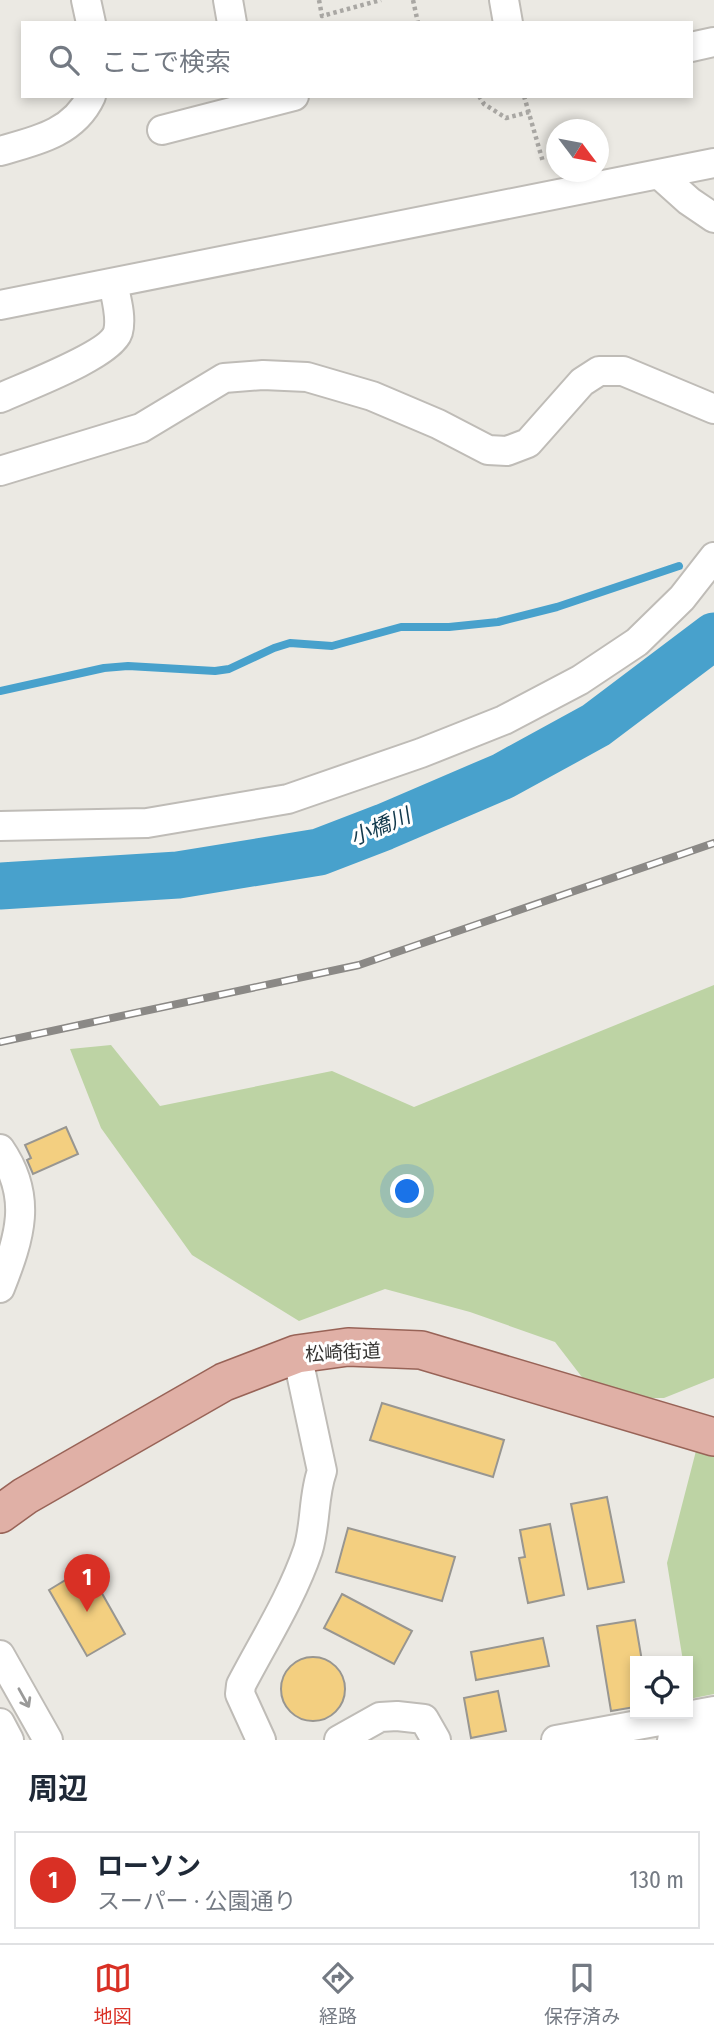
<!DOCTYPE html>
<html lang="ja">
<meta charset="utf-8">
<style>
body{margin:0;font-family:"Fira Sans Condensed","Noto Sans JP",sans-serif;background:#f2f2f3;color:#1f2937}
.controls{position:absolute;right:21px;bottom:21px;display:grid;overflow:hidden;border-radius:0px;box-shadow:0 4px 10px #0003}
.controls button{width:63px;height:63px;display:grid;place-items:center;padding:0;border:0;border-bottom:2px solid #e0e1e3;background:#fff;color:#1f2937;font:35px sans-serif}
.compass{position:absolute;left:546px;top:119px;width:63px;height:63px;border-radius:50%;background:#fff;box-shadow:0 4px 10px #0003;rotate:122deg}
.you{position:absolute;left:408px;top:1192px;width:24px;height:24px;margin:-18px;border:5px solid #fff;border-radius:50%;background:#1a73e8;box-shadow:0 0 0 10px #1a73e833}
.badge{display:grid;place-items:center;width:46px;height:46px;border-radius:50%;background:#d93025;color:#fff;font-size:23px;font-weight:700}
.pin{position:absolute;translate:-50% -58px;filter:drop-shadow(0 2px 4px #0008)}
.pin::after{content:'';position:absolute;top:37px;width:24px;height:21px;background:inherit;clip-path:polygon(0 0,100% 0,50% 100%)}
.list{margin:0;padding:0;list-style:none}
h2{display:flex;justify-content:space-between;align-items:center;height:91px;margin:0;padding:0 28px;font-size:30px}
h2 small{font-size:23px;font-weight:400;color:#747a83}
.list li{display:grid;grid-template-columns:46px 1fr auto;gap:21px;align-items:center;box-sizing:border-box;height:98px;margin:0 14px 14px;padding:0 14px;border:2px solid #e0e1e3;border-radius:0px}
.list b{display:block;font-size:26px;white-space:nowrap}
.list p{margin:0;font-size:23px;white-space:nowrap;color:#747a83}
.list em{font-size:23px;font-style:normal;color:#747a83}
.icon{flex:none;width:38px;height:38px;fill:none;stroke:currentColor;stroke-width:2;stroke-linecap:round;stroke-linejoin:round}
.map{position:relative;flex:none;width:714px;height:1740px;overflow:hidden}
.search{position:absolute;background:#fff;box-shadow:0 4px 10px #0003;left:21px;right:21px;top:21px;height:77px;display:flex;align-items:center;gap:18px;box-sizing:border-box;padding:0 24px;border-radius:0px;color:#747a83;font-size:26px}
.sheet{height:203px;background:#fff}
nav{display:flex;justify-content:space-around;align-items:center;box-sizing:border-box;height:98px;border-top:2px solid #e0e1e3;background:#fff;font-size:19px;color:#747a83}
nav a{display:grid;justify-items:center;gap:4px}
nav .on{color:#d93025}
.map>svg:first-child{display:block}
.green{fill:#bdd3a4}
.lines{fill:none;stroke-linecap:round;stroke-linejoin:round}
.stream{stroke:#48a1cc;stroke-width:8}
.river{stroke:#48a1cc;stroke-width:47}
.building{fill:#f3cf80;stroke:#989691;stroke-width:2}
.minor-casing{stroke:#bfbcb7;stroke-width:32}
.major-casing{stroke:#986357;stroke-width:40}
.path{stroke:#a9a7a3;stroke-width:4.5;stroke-dasharray:3.5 3.5;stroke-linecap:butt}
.minor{stroke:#fff;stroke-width:28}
.major{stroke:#e0b0a6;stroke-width:37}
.rail-casing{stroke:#8b8986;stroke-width:8}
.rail{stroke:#fff;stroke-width:5;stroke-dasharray:16;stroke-linecap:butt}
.oneway{stroke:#9a9a99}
.labels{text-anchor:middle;stroke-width:6;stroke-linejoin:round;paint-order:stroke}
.street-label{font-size:19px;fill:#363533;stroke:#fff}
.water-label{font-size:21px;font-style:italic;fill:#133a4d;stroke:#fff}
</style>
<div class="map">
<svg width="714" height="1740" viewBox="0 0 714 1740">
<rect width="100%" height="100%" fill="#ebe9e3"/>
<path class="green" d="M714,985V1378L664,1398H598L555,1342L470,1312L385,1289L299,1321L192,1255L101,1128L70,1049L111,1045L160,1106L332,1071L414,1107Z
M697,1447L714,1449V1694L689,1699L688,1661H683L667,1563Z"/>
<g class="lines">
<path class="stream" d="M0,691L104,668L128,666L215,671L229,669L274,648L290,643L332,646L401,627H449L498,622L557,607L679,566"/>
<path class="river" d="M0,886L178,875L319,852L384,827L503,776L596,725L714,636"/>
</g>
<path class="building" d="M66,1127L78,1154L33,1174L27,1160L31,1158L25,1145Z
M382,1403L504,1440L493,1477L370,1440Z
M607,1497L624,1582L588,1589L571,1504Z
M550,1524L564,1595L528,1603L519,1558L525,1557L520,1530Z
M348,1528L455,1557L442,1601L336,1572Z
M87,1567L125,1634L87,1656L49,1590Z
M342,1594L412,1631L394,1664L324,1628Z
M635,1620L642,1661H635V1707L611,1711L597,1626Z
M543,1638L549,1666L476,1680L471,1652Z
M281 1689a32 32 0 1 1 64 0a32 32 0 1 1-64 0Z
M498,1691L506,1731L471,1738L464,1698Z"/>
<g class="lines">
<g class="minor-casing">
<path id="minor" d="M86,0L91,23
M228,0L232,23
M504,0L508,23
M691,47L714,42
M162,130L294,96
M0,151C36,141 74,133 91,96
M660,175L689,201L714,218
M0,305L714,163
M0,398C24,387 111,355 118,332C122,317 116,298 113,283
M0,471L141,428L224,378L263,375L307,377L372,396L438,424L488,450L507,451L528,443L582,382L599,371H623L714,409
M0,826L147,823L288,799L421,753L504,720L580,680L637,642L682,598L714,557
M0,1149C33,1197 20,1237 0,1288
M0,1655L48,1740
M0,1723L9,1740
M261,1740L240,1694L241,1685C264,1641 292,1597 308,1550C316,1524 313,1496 322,1471L297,1354
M339,1740L380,1717L397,1716L424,1719L436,1740
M556,1740L714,1711
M672,1740L714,1734"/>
</g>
<g class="major-casing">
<path id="major" d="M0,1514L25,1496L224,1382L297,1354L348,1347L421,1350L714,1437"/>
</g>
<path class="path" d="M319,0L322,16L381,0
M413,0L418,23
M479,96L484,104L506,118L529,112
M524,96L543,162"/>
<use href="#minor" class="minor"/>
<use href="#major" class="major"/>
<g class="rail-casing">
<path id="rail" d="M0,1042L359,965L714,843"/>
</g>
<use href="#rail" class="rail"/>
</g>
<defs><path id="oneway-shaft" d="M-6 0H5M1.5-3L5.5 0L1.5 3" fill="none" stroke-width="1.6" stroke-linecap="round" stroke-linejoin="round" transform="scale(1.75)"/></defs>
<use class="oneway" href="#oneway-shaft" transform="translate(24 1698) rotate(61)"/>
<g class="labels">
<g class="street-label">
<text transform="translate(343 1352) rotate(-3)" y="7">松崎街道</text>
</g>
<g class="water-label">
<text transform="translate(380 827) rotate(-23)" y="7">小橋川</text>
</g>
</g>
</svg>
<div class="controls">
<button><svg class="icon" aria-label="locate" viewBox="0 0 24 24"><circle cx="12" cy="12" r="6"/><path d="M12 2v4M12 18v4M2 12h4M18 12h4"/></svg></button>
</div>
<svg class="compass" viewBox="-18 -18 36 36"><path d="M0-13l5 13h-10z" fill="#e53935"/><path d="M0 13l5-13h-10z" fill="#747a83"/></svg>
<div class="you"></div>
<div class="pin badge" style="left:87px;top:1612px">1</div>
<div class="search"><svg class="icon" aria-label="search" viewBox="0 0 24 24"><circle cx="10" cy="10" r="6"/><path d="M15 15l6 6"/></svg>ここで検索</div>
</div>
<section class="sheet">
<h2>周辺<small></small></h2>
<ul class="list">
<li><span class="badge">1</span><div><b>ローソン</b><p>スーパー · 公園通り</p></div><em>130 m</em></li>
</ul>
</section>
<nav>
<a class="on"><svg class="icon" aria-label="map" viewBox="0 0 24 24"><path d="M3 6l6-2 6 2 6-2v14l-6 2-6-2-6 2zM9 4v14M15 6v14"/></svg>地図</a>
<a><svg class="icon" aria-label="directions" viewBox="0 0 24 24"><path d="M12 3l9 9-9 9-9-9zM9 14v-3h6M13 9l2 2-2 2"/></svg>経路</a>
<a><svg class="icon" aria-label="saved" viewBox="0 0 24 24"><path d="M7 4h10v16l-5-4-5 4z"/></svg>保存済み</a>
</nav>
